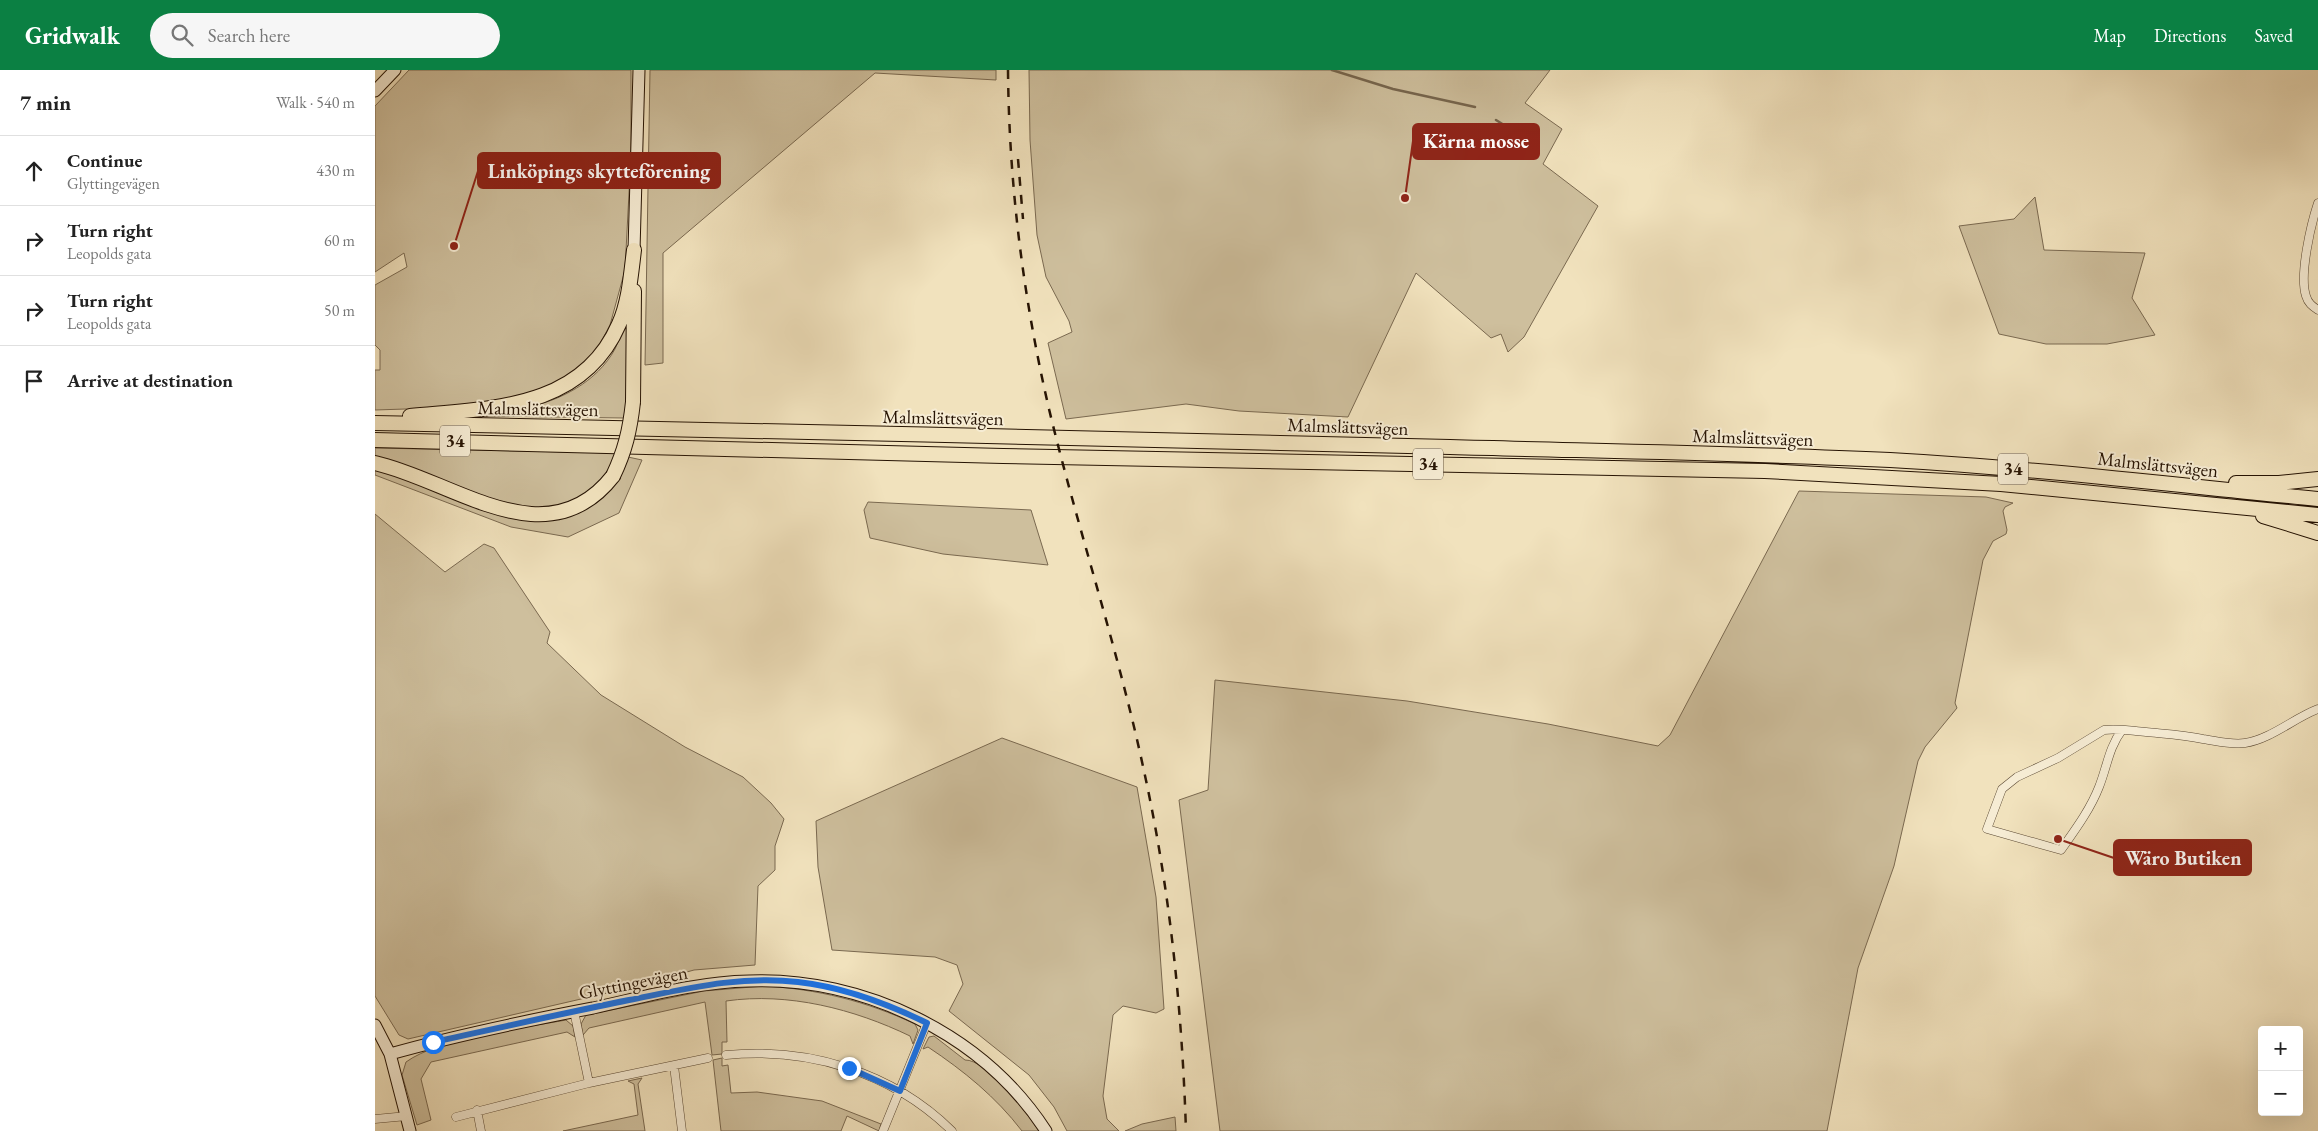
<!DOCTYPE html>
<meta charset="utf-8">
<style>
body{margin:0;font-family:"EB Garamond",serif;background:#f6f6f6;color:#222}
.controls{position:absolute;right:15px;bottom:15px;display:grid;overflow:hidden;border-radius:5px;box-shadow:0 5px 20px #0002}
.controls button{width:45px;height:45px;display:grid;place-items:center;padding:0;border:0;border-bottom:1px solid #e0e0e0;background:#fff;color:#222;font:25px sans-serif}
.stop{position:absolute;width:15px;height:15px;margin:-11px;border:4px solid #1a73e8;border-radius:50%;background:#fff}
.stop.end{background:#1a73e8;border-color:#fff;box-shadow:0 1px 5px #0008}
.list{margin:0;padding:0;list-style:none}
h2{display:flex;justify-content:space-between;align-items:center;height:65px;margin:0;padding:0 20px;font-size:21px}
h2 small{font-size:16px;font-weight:400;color:#767676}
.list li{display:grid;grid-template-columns:32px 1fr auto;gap:15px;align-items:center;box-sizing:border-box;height:70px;padding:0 20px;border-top:1px solid #e0e0e0}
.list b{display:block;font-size:19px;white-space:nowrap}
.list p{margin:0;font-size:16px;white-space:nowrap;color:#767676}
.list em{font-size:16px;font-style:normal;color:#767676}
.icon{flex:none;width:28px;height:28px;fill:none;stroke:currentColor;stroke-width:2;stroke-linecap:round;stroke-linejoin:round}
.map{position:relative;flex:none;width:1943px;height:1061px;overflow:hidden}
header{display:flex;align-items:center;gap:30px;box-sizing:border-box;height:70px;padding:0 25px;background:#0b8043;color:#fff}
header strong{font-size:24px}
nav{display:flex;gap:28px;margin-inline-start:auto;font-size:18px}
.search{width:350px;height:45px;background:#f6f6f6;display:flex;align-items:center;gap:12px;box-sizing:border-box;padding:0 18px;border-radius:28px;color:#767676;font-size:19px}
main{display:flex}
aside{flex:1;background:#fff}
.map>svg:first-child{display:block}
.green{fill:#cebf9d;stroke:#7a6950}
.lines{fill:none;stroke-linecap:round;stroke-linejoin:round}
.stream{stroke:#76654d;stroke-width:2.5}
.street-casing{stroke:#594732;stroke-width:9}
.secondary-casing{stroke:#261303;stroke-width:13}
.highway-casing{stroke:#261303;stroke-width:16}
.street{stroke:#f6ecd4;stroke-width:8}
.secondary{stroke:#f6ecd4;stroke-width:11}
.highway{stroke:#f1e2bd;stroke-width:14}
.rail{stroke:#261303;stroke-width:2.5;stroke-dasharray:9 9;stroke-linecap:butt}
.highway-bridge-casing{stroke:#261303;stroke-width:16;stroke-linecap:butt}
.highway-bridge{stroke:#f1e2bd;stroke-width:14}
.route{stroke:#1a73e8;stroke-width:6}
.labels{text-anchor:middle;stroke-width:4;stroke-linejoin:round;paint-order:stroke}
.shield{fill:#f6ecd4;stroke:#645442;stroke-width:1}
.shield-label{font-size:18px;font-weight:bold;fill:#261303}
.street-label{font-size:19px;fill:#261303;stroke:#f6ecd4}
.leader{fill:none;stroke:#8f2418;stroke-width:2}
.callout-dot{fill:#8f2418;stroke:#f6ecd4;stroke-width:2}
.callout{fill:#8f2418;stroke:#8f2418;stroke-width:2}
.callout-label{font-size:20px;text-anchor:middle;font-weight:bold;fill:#fff}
</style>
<header>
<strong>Gridwalk</strong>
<div class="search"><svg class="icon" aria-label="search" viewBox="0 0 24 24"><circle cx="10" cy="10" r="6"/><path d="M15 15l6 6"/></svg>Search here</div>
<nav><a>Map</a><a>Directions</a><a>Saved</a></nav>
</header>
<main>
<aside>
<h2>7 min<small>Walk · 540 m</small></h2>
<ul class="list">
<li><svg class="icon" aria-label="ahead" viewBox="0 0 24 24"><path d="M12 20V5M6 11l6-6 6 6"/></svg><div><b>Continue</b><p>Glyttingevägen</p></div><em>430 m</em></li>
<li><svg class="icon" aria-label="right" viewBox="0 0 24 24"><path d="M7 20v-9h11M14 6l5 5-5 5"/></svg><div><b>Turn right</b><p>Leopolds gata</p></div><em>60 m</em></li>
<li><svg class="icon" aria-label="right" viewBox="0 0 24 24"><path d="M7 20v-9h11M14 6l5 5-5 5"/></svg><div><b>Turn right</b><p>Leopolds gata</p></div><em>50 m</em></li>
<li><svg class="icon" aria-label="arrive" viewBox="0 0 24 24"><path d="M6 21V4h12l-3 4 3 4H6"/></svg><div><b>Arrive at destination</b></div></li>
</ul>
</aside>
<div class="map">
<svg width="1943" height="1061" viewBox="0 0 1943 1061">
<rect width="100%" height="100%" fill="#f1e2bd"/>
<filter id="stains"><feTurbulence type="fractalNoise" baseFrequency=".004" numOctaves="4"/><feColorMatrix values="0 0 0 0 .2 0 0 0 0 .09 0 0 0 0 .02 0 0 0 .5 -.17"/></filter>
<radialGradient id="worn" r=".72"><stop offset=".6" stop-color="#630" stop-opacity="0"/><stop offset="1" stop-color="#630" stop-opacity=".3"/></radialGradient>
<path class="green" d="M34,0H256V84L250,200L235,255L218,287L202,302L158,323L125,330L61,338L0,340V300H5V280L0,275V215L32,197L29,183L0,202V36Z
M275,0H621V10L500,3L288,183V293L270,295Z
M654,0H1175L1150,33L1187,59L1168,94L1223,136L1149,267L1133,282L1126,264L1116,268L1041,203L973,347L864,341L811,334L691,349L673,273L697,262L694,251L671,207L662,165L655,70Z
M1660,127L1669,180L1770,183L1757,228L1780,265L1732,274H1671L1624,264L1584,156L1639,149Z
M253,247L251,338L249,348L101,346C113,339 135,341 149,338C185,331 222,312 240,279C245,268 249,257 253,247Z
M0,378L243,383L235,399L224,414L202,430L169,439L142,438L0,388Z
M253,387L267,390L244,443L193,467L136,457L0,405V399C14,404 29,408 44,413C95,432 152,469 206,440C229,428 243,411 253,387Z
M1424,421L1611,427L1638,433L1630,437L1628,441L1632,460L1631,464L1618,471L1608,490L1580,633L1582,638L1550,677L1543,691L1519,796L1483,898L1452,1061H845L804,730L833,720L840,610L1032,631L1173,654L1283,676L1295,665Z
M493,432L656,440L673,495L568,484L495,468L489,440Z
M0,444L70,502L109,474L119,478L175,562L172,573L226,625L310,677L368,707L396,733L409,749L400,776V800L383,816L380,895L319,900L258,917L33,969L24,965L0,926Z
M627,668L762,717L781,827L789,939L781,943L748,936L738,945L728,1026L732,1049L744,1061H692L679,1037L654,1005L574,941L588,914L582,895L560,887L457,880L443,797L441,751Z
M389,916C442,919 491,931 540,954L543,960L538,974L535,966C479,939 413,922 351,931L352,972H347V984L337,985L330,932L214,958L208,965L206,954L211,945L329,921Z
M191,950L198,956L200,967L192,962L56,992L46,1009L56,1050L42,1055L27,1005L31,992C64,968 148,958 191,950Z
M559,966L590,990C611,989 653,1044 664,1061H647C621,1027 589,1001 553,977L548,979L554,967Z
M347,988V996L353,995L356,1023L382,1022L447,1031L506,1054L504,1061L472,1046L466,1061H346L338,990Z
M267,1008L263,1014L270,1061H188L263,1045L259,1014L253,1011Z
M800,1047L801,1061H750L767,1054Z"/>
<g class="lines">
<path class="stream" d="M957,0L1018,19L1100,37
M1121,50L1137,60L1155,64"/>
<g class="street-casing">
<path id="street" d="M1943,133C1936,154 1924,205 1931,226C1933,233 1937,236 1943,240
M1747,660C1734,677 1732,697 1724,717C1715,740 1700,760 1686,780L1612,759L1627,719L1642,707L1683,688L1729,660C1743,658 1757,661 1771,662C1791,664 1809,665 1828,669C1842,671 1856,675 1870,673C1896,669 1919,648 1943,639
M199,941L214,1013
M351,985C434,977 517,1002 577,1061
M299,996L307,1061
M102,1040L106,1061
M81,1047L214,1013L333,988
M0,1049L32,1046
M508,1061L552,953"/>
</g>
<g class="secondary-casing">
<path id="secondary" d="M0,21L20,0
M259,180L264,0
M0,955L15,984L35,1061
M15,984C82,965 150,951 218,938C269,927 321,912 374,911C489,907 608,964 671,1061"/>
</g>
<g class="highway-casing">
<path id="highway" d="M258,332L259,221
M35,346C115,338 207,340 244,254C254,232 256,204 259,180
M0,353C358,361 717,367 1075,377C1221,381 1368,383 1515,390C1658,398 1800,415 1943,429
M0,370L628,386L1390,401L1626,414L1943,445
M0,393C77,410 172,491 238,406
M1861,413H1904L1943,409
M1888,446L1943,463"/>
</g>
<use href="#street" class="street"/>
<use href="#secondary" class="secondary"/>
<use href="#highway" class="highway"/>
<path class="rail" d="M633,0C634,114 648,227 674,339C703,460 743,579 769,701C795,820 807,939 811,1061
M643,89L648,149"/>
<g class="highway-bridge-casing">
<path id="highway-bridge" d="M238,406C250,381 255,360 258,332"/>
</g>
<use href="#highway-bridge" class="highway-bridge"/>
</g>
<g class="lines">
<path class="route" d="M58,972C124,958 189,943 254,930C310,919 366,905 423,912C468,917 511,933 552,953L525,1021L474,998"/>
</g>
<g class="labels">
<g class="shield">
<rect x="65" y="355.5" width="30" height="31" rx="4"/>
<rect x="1038" y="378.5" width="30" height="31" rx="4"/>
<rect x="1623" y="383.5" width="30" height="31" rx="4"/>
</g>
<g class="shield-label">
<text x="80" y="377">34</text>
<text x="1053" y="400">34</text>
<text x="1638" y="405">34</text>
</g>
<g class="street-label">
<text transform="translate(163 338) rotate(1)" y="7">Malmslättsvägen</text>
<text transform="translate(568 347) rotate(1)" y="7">Malmslättsvägen</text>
<text transform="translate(973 356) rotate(2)" y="7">Malmslättsvägen</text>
<text transform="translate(1378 367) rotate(2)" y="7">Malmslättsvägen</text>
<text transform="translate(1783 394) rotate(6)" y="7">Malmslättsvägen</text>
<text transform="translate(258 912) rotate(-11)" y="7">Glyttingevägen</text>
</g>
</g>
<path class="leader" d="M1030 128L1038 71M79 176L103 101M1683 769L1739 788"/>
<g class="callout-dot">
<circle cx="1030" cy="128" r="5"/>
<circle cx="79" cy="176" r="5"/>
<circle cx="1683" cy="769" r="5"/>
</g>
<g class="callout">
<rect x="1038" y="54" width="126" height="35" rx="5"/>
<rect x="103" y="83" width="242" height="35" rx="5"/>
<rect x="1739" y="770" width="137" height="35" rx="5"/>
</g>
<g class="callout-label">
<text x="1101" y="78">Kärna mosse</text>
<text x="224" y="108">Linköpings skytteförening</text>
<text x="1808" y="795">Wäro Butiken</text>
</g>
<rect width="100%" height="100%" filter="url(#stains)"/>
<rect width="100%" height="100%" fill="url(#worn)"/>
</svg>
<div class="controls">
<button>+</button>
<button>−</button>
</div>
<div class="stop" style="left:58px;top:972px"></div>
<div class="stop end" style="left:474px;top:998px"></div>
</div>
</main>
